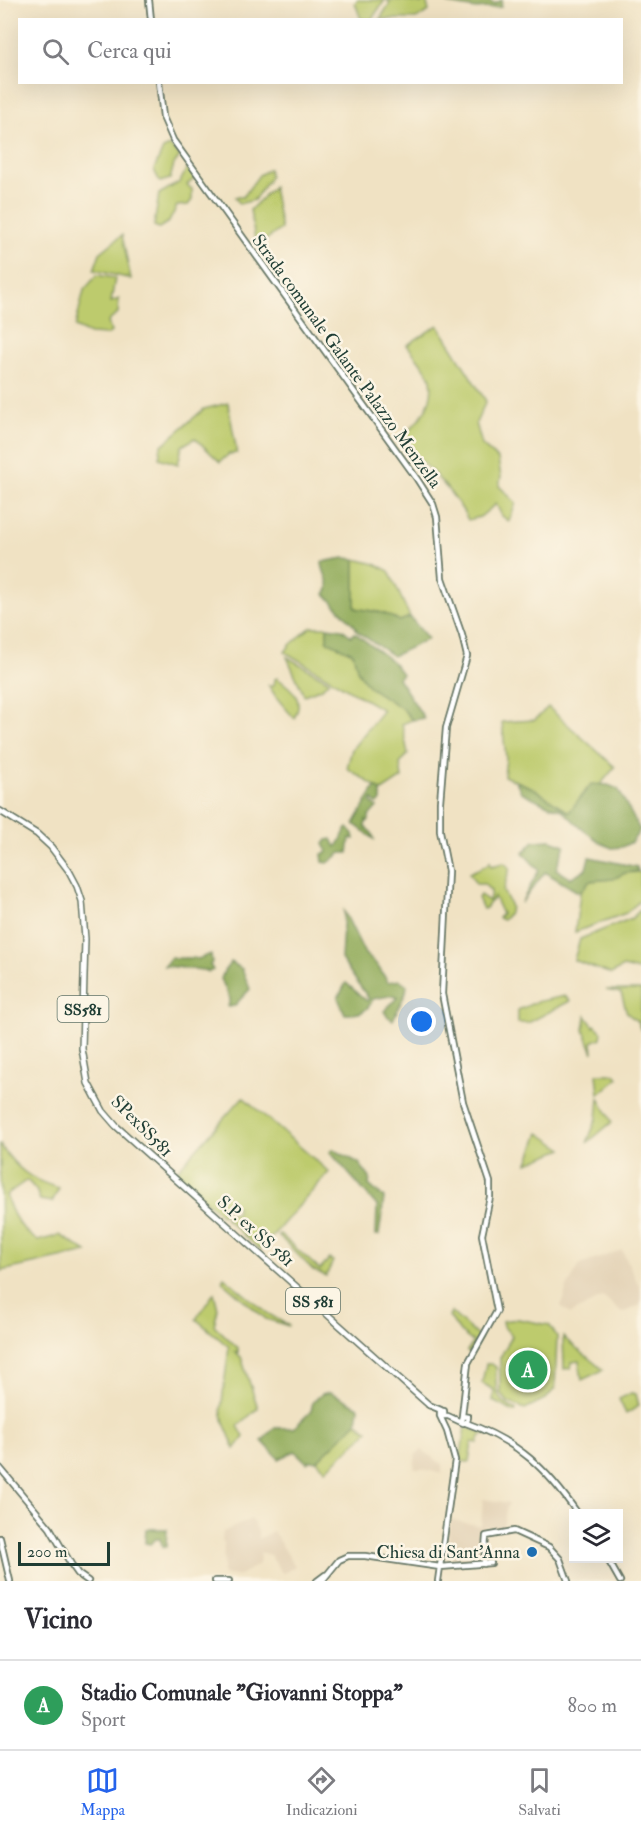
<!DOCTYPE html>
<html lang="it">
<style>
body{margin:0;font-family:"IM FELL Double Pica",serif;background:#f2f2f3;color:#2b2b33}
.controls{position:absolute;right:18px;bottom:18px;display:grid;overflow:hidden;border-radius:0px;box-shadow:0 6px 24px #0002}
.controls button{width:54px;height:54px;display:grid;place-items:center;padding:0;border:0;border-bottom:2px solid #e1e1e2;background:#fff;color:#2b2b33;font:30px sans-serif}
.scale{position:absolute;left:18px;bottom:15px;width:92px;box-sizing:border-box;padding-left:6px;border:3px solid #1f3d34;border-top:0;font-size:16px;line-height:21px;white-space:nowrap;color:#1f3d34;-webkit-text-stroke:4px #fcf5e5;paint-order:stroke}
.you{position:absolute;left:422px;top:1022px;width:21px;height:21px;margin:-15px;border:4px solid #fff;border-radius:50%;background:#1a73e8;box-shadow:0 0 0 9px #1a73e833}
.badge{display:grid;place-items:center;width:39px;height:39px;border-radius:50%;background:#2563eb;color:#fff;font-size:20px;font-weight:700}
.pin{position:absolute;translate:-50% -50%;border:3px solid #fff;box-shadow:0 2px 6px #0006}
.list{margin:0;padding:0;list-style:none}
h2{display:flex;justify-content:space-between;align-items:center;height:78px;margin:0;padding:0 24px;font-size:26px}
h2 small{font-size:20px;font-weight:400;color:#7c7c81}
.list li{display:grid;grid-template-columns:39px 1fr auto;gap:18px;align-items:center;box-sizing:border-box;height:90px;padding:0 24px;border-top:2px solid #e1e1e2}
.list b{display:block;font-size:22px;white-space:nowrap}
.list p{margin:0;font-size:20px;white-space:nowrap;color:#7c7c81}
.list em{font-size:20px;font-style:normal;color:#7c7c81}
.icon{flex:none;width:33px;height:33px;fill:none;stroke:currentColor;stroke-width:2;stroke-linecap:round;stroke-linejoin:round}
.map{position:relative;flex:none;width:641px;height:1581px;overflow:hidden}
.search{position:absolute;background:#fff;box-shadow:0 6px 24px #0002;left:18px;right:18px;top:18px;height:66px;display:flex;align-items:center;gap:15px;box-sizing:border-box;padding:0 21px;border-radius:0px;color:#7c7c81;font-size:22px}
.sheet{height:168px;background:#fff}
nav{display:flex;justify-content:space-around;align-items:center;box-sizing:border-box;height:84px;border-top:2px solid #e1e1e2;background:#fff;font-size:16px;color:#7c7c81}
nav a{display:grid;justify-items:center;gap:3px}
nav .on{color:#2563eb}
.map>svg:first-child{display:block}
.built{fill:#e3d2b5}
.green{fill:#bdcb6d;stroke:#6e8450;stroke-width:1.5}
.forest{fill:#96af60;stroke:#5a764a;stroke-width:1.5}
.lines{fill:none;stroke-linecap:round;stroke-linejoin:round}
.secondary-casing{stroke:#687766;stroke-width:8}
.primary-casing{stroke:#687766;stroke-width:8}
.secondary{stroke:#fff;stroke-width:4.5}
.primary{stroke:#fff;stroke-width:5}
.poi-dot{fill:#1f6fb2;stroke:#fcf5e5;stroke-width:2}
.labels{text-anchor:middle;stroke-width:5;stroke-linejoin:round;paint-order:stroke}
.shield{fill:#fcf5e5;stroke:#617469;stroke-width:1.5}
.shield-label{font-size:16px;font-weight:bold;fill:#1f3d34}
.street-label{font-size:18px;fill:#1f3d34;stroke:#fcf5e5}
.poi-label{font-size:18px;fill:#1f3d34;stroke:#fcf5e5;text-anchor:end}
</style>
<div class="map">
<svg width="641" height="1581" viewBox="0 0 641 1581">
<rect width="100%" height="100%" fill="#fcf5e5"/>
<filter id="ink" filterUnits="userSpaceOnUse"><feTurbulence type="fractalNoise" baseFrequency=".0167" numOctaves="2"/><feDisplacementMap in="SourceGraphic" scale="12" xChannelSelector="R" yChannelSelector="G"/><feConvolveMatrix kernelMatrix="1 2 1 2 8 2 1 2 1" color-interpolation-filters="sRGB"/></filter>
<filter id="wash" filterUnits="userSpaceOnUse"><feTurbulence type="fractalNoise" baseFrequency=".008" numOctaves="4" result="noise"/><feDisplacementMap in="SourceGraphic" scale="24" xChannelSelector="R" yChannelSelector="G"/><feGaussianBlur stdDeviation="1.35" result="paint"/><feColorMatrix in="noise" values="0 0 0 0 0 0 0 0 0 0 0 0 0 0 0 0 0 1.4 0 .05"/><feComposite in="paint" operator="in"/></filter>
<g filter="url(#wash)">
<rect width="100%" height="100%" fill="#f0e2c3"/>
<path class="built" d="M622,1250L641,1290V1305L622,1313L603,1297L570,1314L561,1306L567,1287L580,1265Z
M422,1450L442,1464V1474L423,1469H414L416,1454Z
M483,1499L510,1503L507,1506L502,1531L484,1526L481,1561L472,1563L471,1557L452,1558L451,1554L446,1553L451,1520L481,1526Z
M251,1519L258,1531V1539L273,1531L295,1566L283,1574L270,1555L260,1552L259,1564L238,1576L223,1575L224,1542L222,1541L223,1532Z"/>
<path class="green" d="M357,0H385L371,20L361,19L355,3Z
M387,0H402L421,4L426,0L429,11L416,19H380L390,3Z
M170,146L180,156L174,164L170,179L160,182L154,170L163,149Z
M187,168L195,178L187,185L192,189V200L188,205L177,206L169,222L159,228L154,226L159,194L180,182Z
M269,169L270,177L254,200L239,204L235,197H243L259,175Z
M273,187L281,229L260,244L255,239L250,210Z
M122,235L131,279L94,270L100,253Z
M97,275L115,278L111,302L119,299L118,313L108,322L111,332L107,335L90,334L75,327L84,290Z
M438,325L486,401L476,423L482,445L498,459L501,477L499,486L516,503L509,521L502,516L496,504L480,517L468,520C452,488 425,464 399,441C415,425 436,405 431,380C429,371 413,353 407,345Z
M228,403L237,453L229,454L220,462L195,438L182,446L178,464L159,458L161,446L204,409Z
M355,559L375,564L389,571L410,617L400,621L383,613L355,608Z
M311,627H327V641L353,653L358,672L387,698L403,709L412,720L402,724L408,754L400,764L402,778L382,791L347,768L352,749L383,710L285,652L290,645Z
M287,657L329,681L322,688L304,695Z
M277,678C293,689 305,700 294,718L276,697L269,686L271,687L274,685L275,679Z
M548,707L615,767L600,785L596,786L569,812L533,788L504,776L506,758L502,722L535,720Z
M490,861L491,866L504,863L510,868L503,891C510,905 516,907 503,920L498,918L502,914L494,897L486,908L483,909L478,898L480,895L489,901L491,891L484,884H476L469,873L487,865Z
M641,872V900L626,913L575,932L580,893L589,881L613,879L625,873Z
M641,909V971L623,967L611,974L574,960L580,939L632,918Z
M606,990H641V1031L638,1022L627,1013L621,993Z
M565,996L570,1001L528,1023H518V1010L536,1002Z
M586,1016L594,1027L595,1025L602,1032L601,1038L592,1042L593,1053L584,1030Z
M597,1074H615L618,1078L599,1094Z
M243,1097L329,1172L260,1250L225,1218L229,1213L236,1214L237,1207L232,1203L225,1204L226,1211L222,1215L174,1174Z
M599,1098L612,1122L587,1143L597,1118Z
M539,1133L563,1149L528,1163Z
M0,1145C17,1169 30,1180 59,1188L52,1202L40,1200L36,1190L27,1180L6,1195C12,1215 20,1229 38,1241L60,1235L87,1252L1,1271Z
M280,1234L320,1270L329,1259L333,1261L326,1276L313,1270L278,1235Z
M224,1277L267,1313L289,1326L266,1319L222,1281Z
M214,1293L218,1309L214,1325L238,1348V1352H235L241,1357L258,1408L238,1426L244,1437L235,1449L224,1423L221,1410L229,1347L196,1319Z
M451,1312L480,1338L470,1353L467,1351L473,1342L460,1332L449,1316Z
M518,1319L549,1325L557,1336L555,1388L547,1398L525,1409L508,1402L500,1393V1358L512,1336L503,1326L502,1321Z
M563,1337L603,1370L582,1380L579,1361L572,1362L571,1368L564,1369Z
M486,1364H491L496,1367C496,1391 493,1398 516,1410L514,1412L493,1401L494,1390L482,1383Z
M631,1393L636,1394L639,1406L626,1414L619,1399Z
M357,1422L368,1431L326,1470L317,1461Z
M465,1427L492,1435H481L478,1443L472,1442L469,1462L460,1461Z"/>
<path class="forest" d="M449,0H488L494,4L502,0L501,7L476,9L448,4Z
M344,558L355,559V608L383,613L400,621L410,617L428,639L393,656L357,631L355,626L325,594C334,585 322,574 322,562Z
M327,627L342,629L351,636L355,633L393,662L402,674L398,678L424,718L412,720L403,709L369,687L358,672L353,653L327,641Z
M516,781L533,788L569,812L591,784L608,785L618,789L640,830L632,842L622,847L612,848L601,843L582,829L561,809L550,806L521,792Z
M375,787L381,790V801L377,804L372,799L371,802L377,807L369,816V820L367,822L366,820L365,827L372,833L374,839L354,824Z
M348,828L353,834L354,839L350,838L348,853H341L328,863L323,862L322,854L328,852L324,844L327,840L332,839L336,847C343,841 341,834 348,828Z
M551,840L565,845L556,869L570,878L586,869L589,857L637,867L638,871L625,873L613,879L589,881L583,889L578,892L545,872L521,903L539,870L523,853L534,841Z
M344,911L365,954L377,965L388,982L400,980L407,985L406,992L393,1020L387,1016L384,1011L398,997L394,995L373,999C367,1013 360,1014 345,1014L338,998L346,983L367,1001L369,999L341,959Z
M211,954L212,962L210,965L213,970L209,972C201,968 198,970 189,969C181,968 173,966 164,966L171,957C181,960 189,956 198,959Z
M231,962L242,969L250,989L234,1006L228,1007L230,999L221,979L224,971Z
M333,1149L359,1163L370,1178L369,1185L384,1198L379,1235H376L377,1206L330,1152Z
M330,1392L359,1407L357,1422L317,1461H309L307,1463L295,1451L279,1459L262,1441L274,1428H294L311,1411L313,1402L322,1394Z
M146,1529H167L166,1547H163L160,1539H156L150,1544L145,1543Z"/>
</g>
<g filter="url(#ink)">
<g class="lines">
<g class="secondary-casing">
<path id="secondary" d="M149,0L151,20
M159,82L163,117L173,140L417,479L433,504L437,517L442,578L462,635L467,656L446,728L440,802V831L448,871L442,994L463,1102L490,1182V1197L482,1235L497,1311L468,1363L462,1416
M429,1405L441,1410
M444,1416V1411H440V1416H448L463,1423L467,1422L468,1417L462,1416L461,1421
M466,1423C518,1441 547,1469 578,1514
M0,1468L50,1528L71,1564L78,1574L88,1581
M0,1538L10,1581
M607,1558L620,1581
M484,1564L486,1536L514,1531L549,1547L560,1559L568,1581
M215,1581H229
M317,1581L325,1575
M322,1581L339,1560L348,1556H365L440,1567L491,1563
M438,1581L455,1460L447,1431L440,1416"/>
</g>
<g class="primary-casing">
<path id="primary" d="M0,811L37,834L51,847L69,871L77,886L82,901L85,939L82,1049L88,1083L103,1111L116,1126L429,1405"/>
</g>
<use href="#secondary" class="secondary"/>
<use href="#primary" class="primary"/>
</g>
</g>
<circle class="poi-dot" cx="532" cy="1552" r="6"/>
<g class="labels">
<g class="shield">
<rect x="57.5" y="996" width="51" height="26" rx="4.5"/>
<rect x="286" y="1288" width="54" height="26" rx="4.5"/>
</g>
<g class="shield-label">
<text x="83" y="1015">SS581</text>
<text x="313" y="1307">SS 581</text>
</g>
<g class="street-label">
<text transform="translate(347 361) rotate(54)" y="6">Strada comunale Galante Palazzo Menzella</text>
<text transform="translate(142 1126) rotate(45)" y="6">SPexSS581</text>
<text transform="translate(256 1231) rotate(42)" y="6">S.P. ex SS 581</text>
</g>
<g class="poi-label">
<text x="520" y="1558">Chiesa di Sant'Anna</text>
</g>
</g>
</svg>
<div class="controls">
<button><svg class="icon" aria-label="layers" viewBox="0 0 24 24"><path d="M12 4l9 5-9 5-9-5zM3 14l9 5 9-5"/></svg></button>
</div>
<div class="scale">200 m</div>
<div class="you"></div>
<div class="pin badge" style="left:528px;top:1370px;background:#2e9e5b">A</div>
<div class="search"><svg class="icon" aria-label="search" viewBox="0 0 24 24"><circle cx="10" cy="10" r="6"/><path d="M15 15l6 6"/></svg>Cerca qui</div>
</div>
<section class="sheet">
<h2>Vicino<small></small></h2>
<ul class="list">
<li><span class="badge" style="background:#2e9e5b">A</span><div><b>Stadio Comunale &quot;Giovanni Stoppa&quot;</b><p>Sport</p></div><em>800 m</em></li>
</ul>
</section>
<nav>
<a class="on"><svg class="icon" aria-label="map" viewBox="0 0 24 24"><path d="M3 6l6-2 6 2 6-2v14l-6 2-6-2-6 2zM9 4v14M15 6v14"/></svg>Mappa</a>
<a><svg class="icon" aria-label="directions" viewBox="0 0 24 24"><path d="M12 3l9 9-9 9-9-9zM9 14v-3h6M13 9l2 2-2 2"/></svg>Indicazioni</a>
<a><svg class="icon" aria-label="saved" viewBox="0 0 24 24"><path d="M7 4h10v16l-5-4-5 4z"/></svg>Salvati</a>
</nav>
